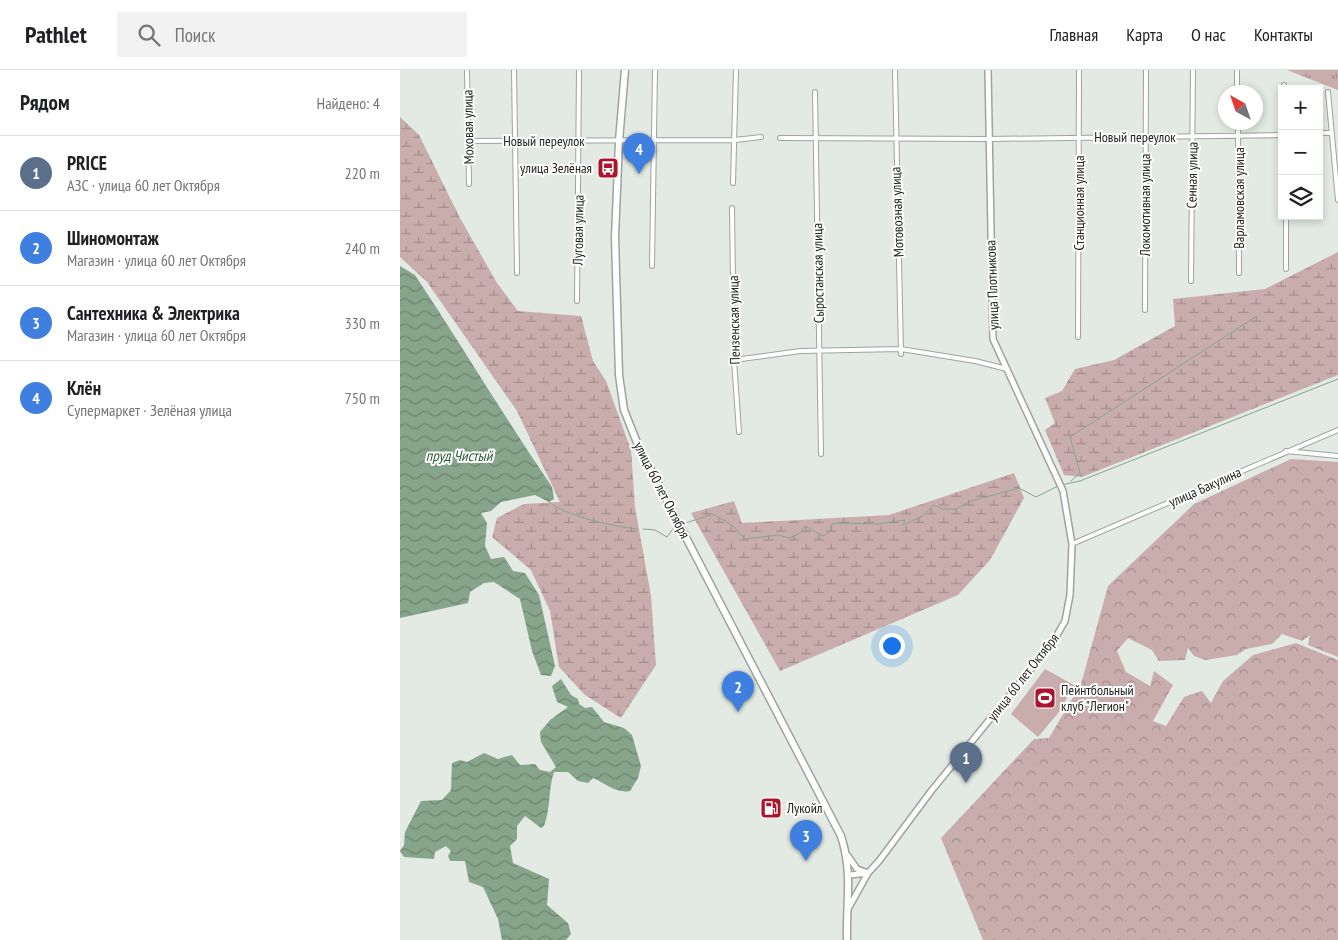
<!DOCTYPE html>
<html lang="ru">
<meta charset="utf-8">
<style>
body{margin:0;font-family:"PT Sans Narrow",sans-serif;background:#f2f2f2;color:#202124}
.controls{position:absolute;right:15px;top:15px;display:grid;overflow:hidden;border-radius:0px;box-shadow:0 2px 8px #0003}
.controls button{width:45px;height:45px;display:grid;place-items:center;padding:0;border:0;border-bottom:1px solid #e0e0e0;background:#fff;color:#202124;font:25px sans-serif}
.compass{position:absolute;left:818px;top:15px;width:45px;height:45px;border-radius:50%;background:#fff;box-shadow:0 2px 8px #0003;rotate:320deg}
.you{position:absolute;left:491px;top:575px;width:18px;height:18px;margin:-12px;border:4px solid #fff;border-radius:50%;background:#1a73e8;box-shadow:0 0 0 8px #1a73e833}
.badge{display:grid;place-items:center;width:32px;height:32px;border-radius:50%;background:#7c3aed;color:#fff;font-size:16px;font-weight:700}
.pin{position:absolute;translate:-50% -41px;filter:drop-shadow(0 1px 2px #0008)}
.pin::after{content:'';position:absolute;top:26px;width:18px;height:15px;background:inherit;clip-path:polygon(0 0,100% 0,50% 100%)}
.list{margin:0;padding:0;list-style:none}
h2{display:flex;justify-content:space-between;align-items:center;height:65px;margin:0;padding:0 20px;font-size:21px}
h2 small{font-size:16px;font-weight:400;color:#757577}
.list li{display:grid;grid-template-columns:32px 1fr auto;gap:15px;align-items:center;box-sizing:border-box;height:75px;padding:0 20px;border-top:1px solid #e0e0e0}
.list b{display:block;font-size:19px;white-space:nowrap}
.list p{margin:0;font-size:16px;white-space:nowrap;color:#757577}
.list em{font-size:16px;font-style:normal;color:#757577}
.icon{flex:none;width:28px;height:28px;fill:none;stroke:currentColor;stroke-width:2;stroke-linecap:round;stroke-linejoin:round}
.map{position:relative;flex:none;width:938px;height:870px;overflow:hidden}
header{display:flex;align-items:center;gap:30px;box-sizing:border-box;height:70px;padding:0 25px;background:#fff;border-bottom:1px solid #e0e0e0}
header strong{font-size:24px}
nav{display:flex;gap:28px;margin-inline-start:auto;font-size:18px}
.search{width:350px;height:45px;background:#f2f2f2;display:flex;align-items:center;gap:12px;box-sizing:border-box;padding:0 18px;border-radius:0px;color:#757577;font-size:19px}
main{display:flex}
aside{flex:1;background:#fff}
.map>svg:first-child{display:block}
.grass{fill:url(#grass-tufts)}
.forest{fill:url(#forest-crowns)}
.wetland{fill:url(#wetland-marsh)}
.garden{fill:#c9adac}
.water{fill:url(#water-waves)}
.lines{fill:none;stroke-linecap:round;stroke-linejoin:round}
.stream{stroke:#87a58b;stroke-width:1}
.minor-casing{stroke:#9da49e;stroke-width:6}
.tertiary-casing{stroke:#9da49e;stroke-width:8}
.primary-casing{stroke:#9da49e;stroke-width:9}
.minor{stroke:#fff;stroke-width:4}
.tertiary{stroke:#fff;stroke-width:5}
.primary{stroke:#fff;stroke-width:6}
.labels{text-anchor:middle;stroke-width:4;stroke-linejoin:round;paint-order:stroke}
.street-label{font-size:14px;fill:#212421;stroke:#fff}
.poi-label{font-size:14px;fill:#212421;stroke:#fff;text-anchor:start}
.water-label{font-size:15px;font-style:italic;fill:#2d5c36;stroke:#fff}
</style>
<header>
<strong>Pathlet</strong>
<div class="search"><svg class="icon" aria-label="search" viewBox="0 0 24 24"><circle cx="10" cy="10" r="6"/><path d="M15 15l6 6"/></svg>Поиск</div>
<nav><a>Главная</a><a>Карта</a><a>О нас</a><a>Контакты</a></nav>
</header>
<main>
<aside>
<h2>Рядом<small>Найдено: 4</small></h2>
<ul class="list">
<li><span class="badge" style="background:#5c6f8a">1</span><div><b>PRICE</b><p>АЗС · улица 60 лет Октября</p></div><em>220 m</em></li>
<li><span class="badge" style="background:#3f7fe0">2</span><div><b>Шиномонтаж</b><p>Магазин · улица 60 лет Октября</p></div><em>240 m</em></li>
<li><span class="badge" style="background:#3f7fe0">3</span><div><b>Сантехника &amp; Электрика</b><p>Магазин · улица 60 лет Октября</p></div><em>330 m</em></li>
<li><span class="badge" style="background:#3f7fe0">4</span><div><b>Клён</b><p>Супермаркет · Зелёная улица</p></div><em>750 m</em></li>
</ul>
</aside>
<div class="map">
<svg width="938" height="870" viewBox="0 0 938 870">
<defs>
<pattern id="grass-tufts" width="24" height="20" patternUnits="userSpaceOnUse" patternTransform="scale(1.25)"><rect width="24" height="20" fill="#c9adac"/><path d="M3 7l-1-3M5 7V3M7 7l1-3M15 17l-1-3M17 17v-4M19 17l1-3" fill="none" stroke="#a38d8c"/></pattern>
<pattern id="forest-crowns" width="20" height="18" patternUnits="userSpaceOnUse" patternTransform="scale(1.25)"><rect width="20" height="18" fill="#c9adac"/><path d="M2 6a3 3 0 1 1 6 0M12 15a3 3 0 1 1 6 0" fill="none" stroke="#a38d8c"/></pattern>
<pattern id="wetland-marsh" width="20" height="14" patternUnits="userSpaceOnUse" patternTransform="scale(1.25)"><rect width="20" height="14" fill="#c9adac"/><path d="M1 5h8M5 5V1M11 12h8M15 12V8" fill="none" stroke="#a38d8c"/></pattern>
<pattern id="water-waves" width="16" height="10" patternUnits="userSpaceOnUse" patternTransform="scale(1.25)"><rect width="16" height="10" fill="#87a58b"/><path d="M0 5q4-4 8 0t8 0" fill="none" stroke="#6e8671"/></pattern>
</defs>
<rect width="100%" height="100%" fill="#e2eae3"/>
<path class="grass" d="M887,0H938V20Z"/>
<path class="forest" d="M891,389L938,392V587L908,575L910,565L902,571L882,564L872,574L846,579L837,585L805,590L794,586L788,578L785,590L759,591L752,580L728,568L717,581L726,602L750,616L754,601L773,615L753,651L766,656L784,627L802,621L811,633L823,611L853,585L896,573L938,590V870H583L541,768L634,669L649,668L681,614L708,516L794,434Z"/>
<path class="wetland" d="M0,47L19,65L60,148L97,213L118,241L181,246L193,291L206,311L231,380L235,437L251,526L256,595L221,648L185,625L159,597L150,541L131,500L92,467L97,448L124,434L160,432L117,341L27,212L0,187Z
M938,182V305L682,407L664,405L645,360L655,353L645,328L662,321L675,299L714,290L775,256L773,229L865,219Z
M614,403L624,428L590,490L558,525L380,601L291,443L334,431L342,453L489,445Z"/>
<path class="garden" d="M645,599L674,615L659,642L638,667L611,644Z"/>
<path class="water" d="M0,196L15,205C62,276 105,348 152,417L154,429L149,432L135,425L101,432L91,441L81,443L87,453L85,476L91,489L104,487L113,501L125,503L139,525L155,596L151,606L141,605L132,581L120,529L94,512L84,513L70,522L68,533L0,548Z
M161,609L171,625L178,629L179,634L185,638L192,637L204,652L224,658L232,665L241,696L238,708L230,721C217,724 205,713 193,708L188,713L178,711L168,702H154C148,719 151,738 144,756L141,758L125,746L117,756V769L110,776L113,793L149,809L147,835L168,853L171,864L166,870H102L98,849L83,817L69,812L65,791H50L48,786L51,781L46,776L35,782L34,789L4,787L0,781L4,775L5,762L21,731L42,730L51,720L52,693L60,690L67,692L84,683L98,689L112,685L120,695L135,694L140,700L150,702L156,697L141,672L140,662L150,650L168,637L157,632L152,616Z"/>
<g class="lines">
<path class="stream" d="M671,411L680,403L670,367L857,246
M661,415L680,411L938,309
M148,431C166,447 213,456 237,459
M286,453L313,444L333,456L345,469L379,465L389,468L400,463L405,456L423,466L431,461V455L437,453L478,454L505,450L503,455L521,447L534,435L542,439H556L571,431L619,418L636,427L658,416
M243,459L255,460L267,467L273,459"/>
<g class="minor-casing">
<path id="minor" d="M67,0L69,114
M114,0L117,203
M495,0L501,284
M837,0V22
M884,15V19
M415,22L421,384
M928,22L938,130
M838,52L839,203
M919,63H931
M380,68L589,69L882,65
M69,71L335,70L361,67
M333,113L336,0
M332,138L334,290L339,362
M886,146V199
M252,196L255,0
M791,211L793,0
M177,231L179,0
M745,240L746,0
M678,267L679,0
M334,290L400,281L501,279L575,291L607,299
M886,381L938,386
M672,474L938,360"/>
</g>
<g class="tertiary-casing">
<path id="tertiary" d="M448,786L457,799L468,803L448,839
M450,805L468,803L479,791L532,720L653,572L665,551L670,525L672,474L663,421L593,269L588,0"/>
</g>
<g class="primary-casing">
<path id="primary" d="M225,0L219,71L215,167L219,305L224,340L238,375L441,766C453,803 446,832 447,870"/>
</g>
<use href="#minor" class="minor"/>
<use href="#tertiary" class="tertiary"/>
<use href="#primary" class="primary"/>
</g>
<defs>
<g id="bus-square" transform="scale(1.125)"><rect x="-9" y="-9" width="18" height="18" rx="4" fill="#aa142c" stroke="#fff"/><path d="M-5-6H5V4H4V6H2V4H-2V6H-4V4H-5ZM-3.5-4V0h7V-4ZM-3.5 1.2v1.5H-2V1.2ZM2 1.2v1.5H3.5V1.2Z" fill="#fff"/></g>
<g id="stadium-square" transform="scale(1.125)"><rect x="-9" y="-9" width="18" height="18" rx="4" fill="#aa142c" stroke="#fff"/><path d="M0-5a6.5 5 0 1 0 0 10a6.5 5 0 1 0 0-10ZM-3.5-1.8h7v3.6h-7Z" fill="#fff"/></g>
<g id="fuel-square" transform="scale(1.125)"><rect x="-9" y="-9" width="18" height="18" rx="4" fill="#aa142c" stroke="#fff"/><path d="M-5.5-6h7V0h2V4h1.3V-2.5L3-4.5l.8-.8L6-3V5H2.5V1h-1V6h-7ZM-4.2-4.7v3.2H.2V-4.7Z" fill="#fff"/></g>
</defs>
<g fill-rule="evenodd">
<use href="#bus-square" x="208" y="98"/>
<use href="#stadium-square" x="645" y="628"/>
<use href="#fuel-square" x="371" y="738"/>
</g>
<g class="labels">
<g class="street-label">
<text transform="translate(68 57) rotate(-91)" y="5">Моховая улица</text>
<text x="735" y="72">Новый переулок</text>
<text x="144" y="76">Новый переулок</text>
<text transform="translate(792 105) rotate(-89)" y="5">Сенная улица</text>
<text transform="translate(839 128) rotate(-90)" y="5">Варламовская улица</text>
<text transform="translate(679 133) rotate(-90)" y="5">Станционная улица</text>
<text transform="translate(745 135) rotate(-90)" y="5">Локомотивная улица</text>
<text transform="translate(497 142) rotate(-92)" y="5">Мотовозная улица</text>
<text transform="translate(178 160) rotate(-89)" y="5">Луговая улица</text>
<text transform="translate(418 203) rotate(-91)" y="5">Сыростанская улица</text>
<text transform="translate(592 215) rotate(-92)" y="5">улица Плотникова</text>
<text transform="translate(334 250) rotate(-91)" y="5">Пензенская улица</text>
<text transform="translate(805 417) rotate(-24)" y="5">улица Бакулина</text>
<text transform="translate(262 420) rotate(63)" y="5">улица 60 лет Октября</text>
<text transform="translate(623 607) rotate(-52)" y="5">улица 60 лет Октября</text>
</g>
<g class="poi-label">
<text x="192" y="103" text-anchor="end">улица Зелёная</text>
<text x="661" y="625">Пейнтбольный<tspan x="661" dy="16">клуб "Легион"</tspan></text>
<text x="387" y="743">Лукойл</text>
</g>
<g class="water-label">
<text x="59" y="391">пруд Чистый</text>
</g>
</g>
</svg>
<div class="controls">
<button>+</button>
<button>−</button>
<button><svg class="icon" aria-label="layers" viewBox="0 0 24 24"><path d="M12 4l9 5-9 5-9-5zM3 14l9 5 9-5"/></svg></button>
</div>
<svg class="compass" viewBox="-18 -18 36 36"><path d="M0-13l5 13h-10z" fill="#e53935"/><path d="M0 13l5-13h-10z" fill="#757577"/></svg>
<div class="you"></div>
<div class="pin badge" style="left:566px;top:713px;background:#5c6f8a">1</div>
<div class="pin badge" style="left:338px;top:642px;background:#3f7fe0">2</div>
<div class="pin badge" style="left:406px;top:791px;background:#3f7fe0">3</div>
<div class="pin badge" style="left:239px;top:104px;background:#3f7fe0">4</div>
</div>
</main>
